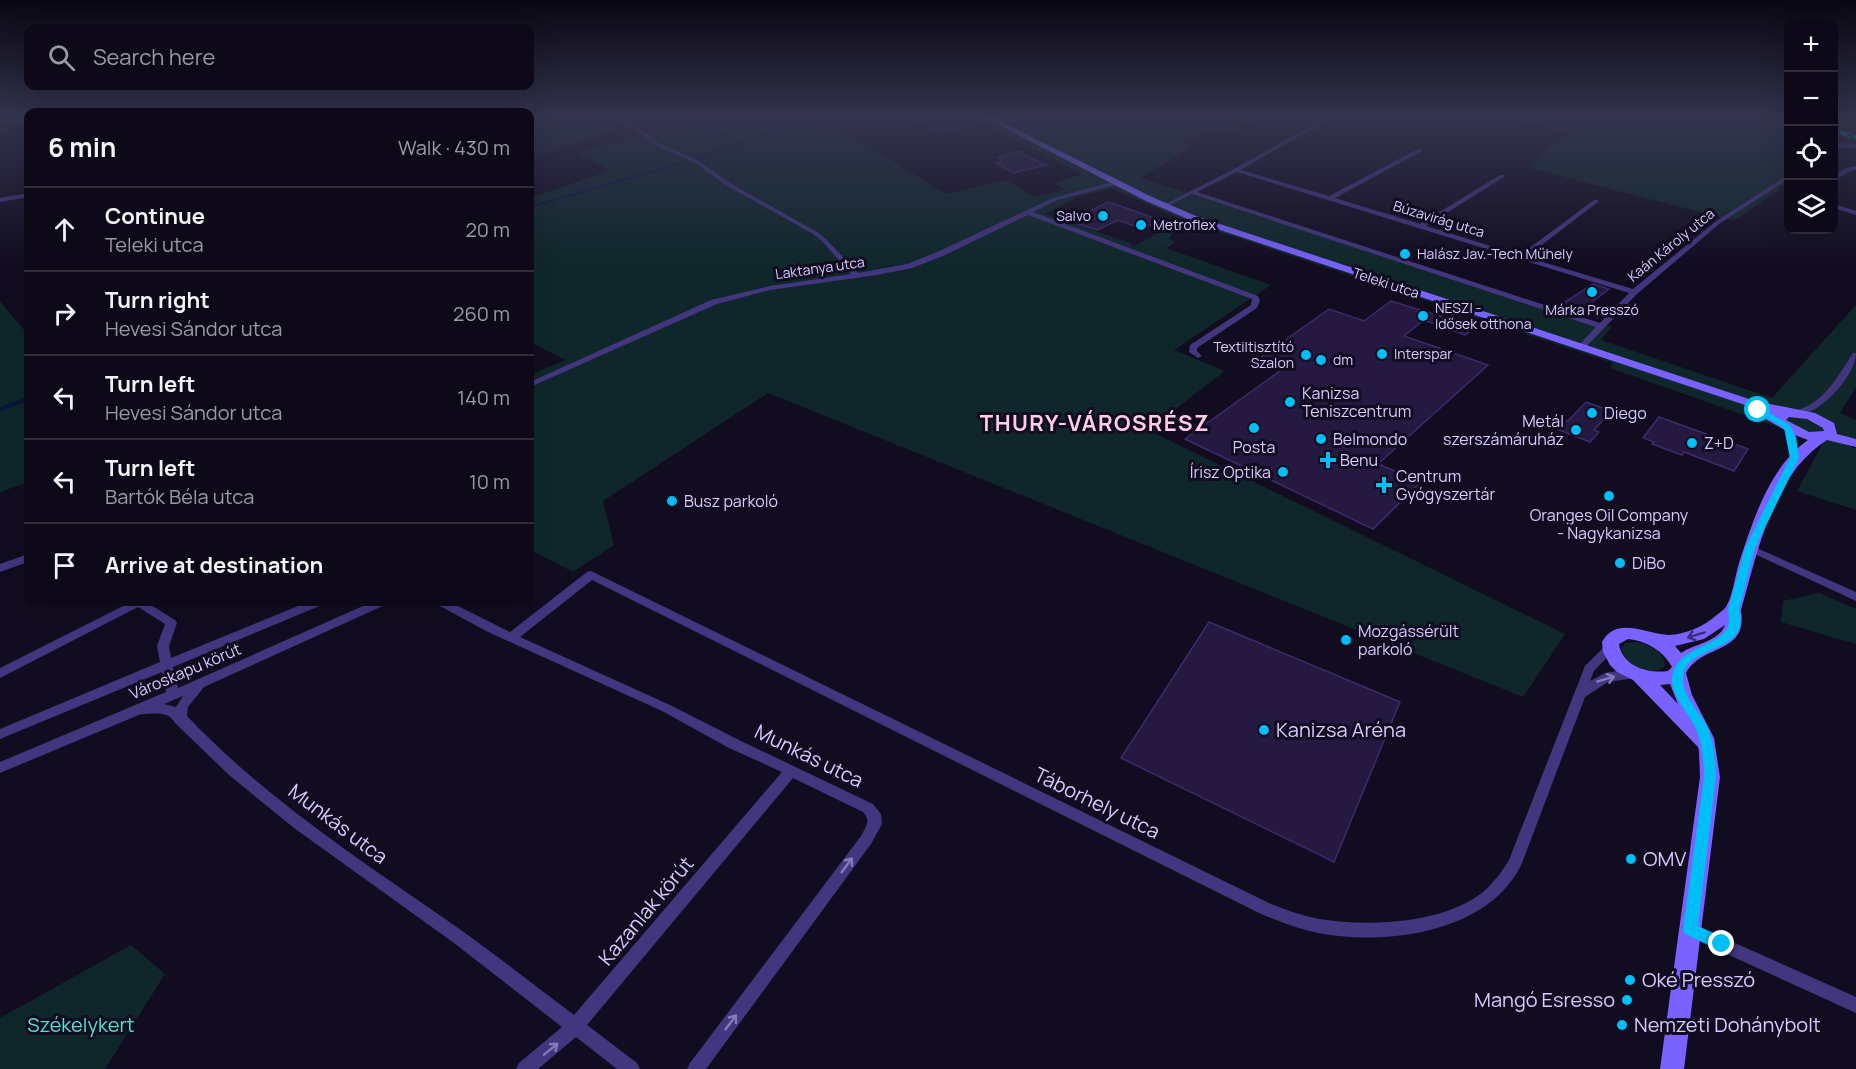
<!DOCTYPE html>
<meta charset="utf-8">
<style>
body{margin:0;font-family:Manrope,sans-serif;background:#1c1725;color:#f1f3f6}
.controls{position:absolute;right:18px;top:18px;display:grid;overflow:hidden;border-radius:12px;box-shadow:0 6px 24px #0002}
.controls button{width:54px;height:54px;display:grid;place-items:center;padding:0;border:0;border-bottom:2px solid #2e2a37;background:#0e0918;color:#f1f3f6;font:30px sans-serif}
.stop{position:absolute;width:18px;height:18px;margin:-14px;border:4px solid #00bef6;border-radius:50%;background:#fff}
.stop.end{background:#00bef6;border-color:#fff;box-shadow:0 2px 6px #0008}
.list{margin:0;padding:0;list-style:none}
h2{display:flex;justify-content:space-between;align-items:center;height:78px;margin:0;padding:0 24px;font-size:26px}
h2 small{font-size:20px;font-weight:400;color:#9b9aa2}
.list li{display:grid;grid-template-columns:39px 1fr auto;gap:18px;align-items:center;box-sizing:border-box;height:84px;padding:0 24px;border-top:2px solid #2e2a37}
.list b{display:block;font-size:22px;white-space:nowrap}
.list p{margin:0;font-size:20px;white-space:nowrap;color:#9b9aa2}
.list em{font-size:20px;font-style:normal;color:#9b9aa2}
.icon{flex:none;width:33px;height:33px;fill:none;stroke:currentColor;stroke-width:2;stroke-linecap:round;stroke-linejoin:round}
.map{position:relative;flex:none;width:1856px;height:1069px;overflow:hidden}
.search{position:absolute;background:#0e0918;box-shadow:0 6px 24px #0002;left:24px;top:24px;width:510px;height:66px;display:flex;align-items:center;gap:15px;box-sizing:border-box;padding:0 21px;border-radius:12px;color:#9b9aa2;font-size:22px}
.panel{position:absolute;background:#0e0918;box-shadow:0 6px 24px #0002;left:24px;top:108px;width:510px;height:498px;border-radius:12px}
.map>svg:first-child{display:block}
.green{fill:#0f272a;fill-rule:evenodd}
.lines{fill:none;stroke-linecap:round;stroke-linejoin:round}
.stream-far1{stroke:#08153c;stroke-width:2}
.stream{stroke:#08153c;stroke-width:4}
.building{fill:#251841;stroke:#3f2a6d;stroke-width:1.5}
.street{fill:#42367f;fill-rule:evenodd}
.secondary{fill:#7962ff;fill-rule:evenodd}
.rail-casing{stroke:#00bef6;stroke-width:4}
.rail{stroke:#120c20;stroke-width:2;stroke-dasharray:7;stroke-linecap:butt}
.oneway{stroke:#3b2e79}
.oneway2{stroke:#8579b9}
.route{fill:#00bef6}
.poi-dot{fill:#00bef6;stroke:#120c20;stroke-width:2}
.labels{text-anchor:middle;stroke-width:6;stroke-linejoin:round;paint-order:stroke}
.far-poi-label{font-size:14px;fill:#d7cbff;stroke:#120c20;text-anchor:start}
.far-street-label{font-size:14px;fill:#d7cbff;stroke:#120c20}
.poi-label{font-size:16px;fill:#d7cbff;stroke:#120c20;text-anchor:start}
.street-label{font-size:16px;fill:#d7cbff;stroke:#120c20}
.near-poi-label{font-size:20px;fill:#d7cbff;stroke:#120c20;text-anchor:start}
.near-street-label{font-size:20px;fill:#d7cbff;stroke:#120c20}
.near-park-label{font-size:20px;fill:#56e0cf;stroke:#120c20}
.district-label{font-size:22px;font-weight:bold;letter-spacing:1.5px;fill:#ffcde6;stroke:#120c20}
</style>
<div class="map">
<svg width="1856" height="1069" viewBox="0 0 1856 1069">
<rect width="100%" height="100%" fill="#120c20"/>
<path class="green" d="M556,118C580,118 597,118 617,131L530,158V126Z
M698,118H840L827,122L839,128L946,194L1006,180L1036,197L1066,190L1055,183L1082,174L1034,149L1022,147L1027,145L974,118H1255L1232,130L1214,129L1183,142L1193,147L1140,178L1612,327L1601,340L1772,398L1856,305V387L1840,413L1856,420V437L1851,447L1856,449V510L1797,491L1823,443L1610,368L1613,363L1184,220L1169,238L1175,243L1166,248L1271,285L1174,350L1225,371L1148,430L1565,634L1523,697L768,393L603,501L614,545L573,572L530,550V375L565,360L530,342V198L611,170L575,153ZM1112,188L1181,219V220L1133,247L1131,243L1045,214L1077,197Z
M1525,118H1775L1788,122V183L1734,221L1530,168L1544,150L1570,133L1521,120Z
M0,301L28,335V482L0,492Z
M1819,593L1856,609V644L1781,622L1783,601Z
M1636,642C1649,645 1665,651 1665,666C1652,678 1624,665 1621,648L1626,643Z
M131,945L165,974L105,1069H0V1018Z"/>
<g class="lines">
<path class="stream-far1" d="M670,118L744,142
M530,207L689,161L814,118"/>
<path class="stream" d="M0,409L28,399"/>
</g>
<path class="building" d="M913,118H942L959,128L939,132Z
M1021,151L1022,154L1046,165L1013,173L996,163L1002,161L998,157Z
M1108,202L1120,206L1160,220L1142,229L1118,220L1097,230L1069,221Z
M1593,284L1609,289L1578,313L1562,308L1566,306L1562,304Z
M1391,301L1475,327L1465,335L1424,320L1404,336L1488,365L1378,464L1421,482L1373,529L1185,439L1284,368L1260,358L1329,309L1364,321Z
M1586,402L1611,411L1594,430L1599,432L1590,442L1554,428L1562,419L1568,421Z
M1659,417L1748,449L1734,471L1684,452L1682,455L1652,444L1654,442L1643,438Z
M1209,622L1400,702L1334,862L1121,758Z"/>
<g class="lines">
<path class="street" d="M608,118H615L640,128L657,142L699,161L728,182L817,232L826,239L858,273L907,264L937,252L1053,198L1116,181L1118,182V184L1057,200L1033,212L1258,296L1260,301L1257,308L1197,348V351L1202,356L1198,358L1189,352L1190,345L1251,305L1252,299L1028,215L943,256L912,268L877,275L770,290L717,304L530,387V382L711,300L770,286L851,274L822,241L813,234L724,184L695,163L653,144L636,130Z
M1325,118H1331L1241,170L1329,196L1418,149H1422V151L1335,198L1420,224L1500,175H1504V177L1426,226L1520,255L1594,200H1598V202L1526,257L1633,289L1715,222L1786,176L1788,175V179L1719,224L1637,294L1584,349H1581L1577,347L1596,327L1192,194L1166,207L1161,206L1234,169ZM1237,172L1629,293L1600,323L1197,192Z
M1834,143L1856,144V148L1834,147Z
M1856,166V170L1850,171L1834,181V176L1846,168Z
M28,193V197L0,202V198Z
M1834,204L1856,211V215L1834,208Z
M1853,353H1856C1856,375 1819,417 1795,415L1793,413C1800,408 1808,407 1814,402C1831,390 1842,370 1853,353Z
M1750,545L1856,592V601L1746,550L1745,548L1746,546Z
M28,554V562L0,572V564Z
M591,571L1271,904C1287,910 1303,916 1319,919C1368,927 1443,924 1483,892C1493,883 1502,872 1509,860L1585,666L1606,645H1614L1616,648L1594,671L1590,681L1605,673L1635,668L1639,670L1641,673L1639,676L1635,678L1608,682L1585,697L1522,863C1490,933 1386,946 1318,933C1298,929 1279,921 1261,914L592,580L520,637L670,705L739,740L873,804L881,814L882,824L871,844L706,1069H687L690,1063L861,836C866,827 871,820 863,812L793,778L587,1025L637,1063L640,1069H617L576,1037L538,1069H516L519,1063L562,1027L454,943L294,828L229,775L175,723C168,710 154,714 141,714L0,773V762L166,692L162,672L0,739V729L160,662L157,646L165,624L138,607L0,678V668L131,602H146L175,620L177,623L169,646L171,658L308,602H324L322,605L173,667L178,688L372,602H386L385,605L204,687L188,707L187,716C261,794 350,853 438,914C485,946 529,981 574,1015L782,772L729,748L662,711L488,632L438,605L436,602H450L510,632L587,572ZM183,696L176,707L164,704Z
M1690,923L1856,997V1013L1685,935L1682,930L1685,925Z"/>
<path class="secondary" d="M985,118H994L1152,197L1196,216L1755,401L1815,413L1834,423L1837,434L1856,439V447L1827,440C1772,475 1758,551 1741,610C1748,655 1703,643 1686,673L1692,695L1714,738L1720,777L1684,1069H1660L1700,777L1699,751L1698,747L1633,680L1617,672L1610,665L1603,652L1602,642C1617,615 1647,635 1669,635C1686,634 1699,628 1712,619C1716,615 1723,611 1726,607C1733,595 1735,576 1739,563C1753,520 1770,466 1808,440L1792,434L1760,416L1759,413L1760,410L1190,220L1146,201ZM1789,417L1807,419L1823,428L1824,431L1809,432L1786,420ZM1725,625C1720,641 1694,644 1681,653L1675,646L1704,639ZM1628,639C1646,641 1663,650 1672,667L1668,671C1648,674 1622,666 1619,644ZM1670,684L1678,704L1660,685Z"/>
<g class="rail-casing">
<path id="rail" d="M1834,131L1856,137"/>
</g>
<use href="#rail" class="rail"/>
</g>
<defs><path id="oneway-shaft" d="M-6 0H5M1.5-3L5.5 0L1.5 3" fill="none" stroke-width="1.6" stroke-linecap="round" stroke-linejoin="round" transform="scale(1.5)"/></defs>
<use class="oneway" href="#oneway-shaft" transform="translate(1696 635) rotate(163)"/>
<g class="oneway2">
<use href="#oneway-shaft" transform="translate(1606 679) rotate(-16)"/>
<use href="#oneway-shaft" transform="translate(847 865) rotate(-53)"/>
<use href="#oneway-shaft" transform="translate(731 1022) rotate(-53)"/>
<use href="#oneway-shaft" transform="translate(551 1049) rotate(-39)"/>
</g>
<linearGradient id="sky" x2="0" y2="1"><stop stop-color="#0a0712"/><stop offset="0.44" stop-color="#33344e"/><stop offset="1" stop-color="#33344e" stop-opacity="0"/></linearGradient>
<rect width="1856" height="267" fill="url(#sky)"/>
<path class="route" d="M1755,408H1761L1790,425L1796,437L1799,458L1755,548L1739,610C1751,653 1692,644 1684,673C1678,694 1702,713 1709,731C1714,745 1716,762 1716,777L1698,926L1727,939L1729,944L1727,949L1722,951L1685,934L1683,930L1704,777C1704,762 1702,745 1697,731C1690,713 1667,694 1673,673C1683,640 1738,648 1728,610L1745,548L1790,458L1784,428L1755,411Z"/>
<g class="poi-dot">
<circle cx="1103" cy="216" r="6"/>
<circle cx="1141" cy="225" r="6"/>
<circle cx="1405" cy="254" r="6"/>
<circle cx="1592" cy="292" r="6"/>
<circle cx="1423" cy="316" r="6"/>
<circle cx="1382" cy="354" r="6"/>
<circle cx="1306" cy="355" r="6"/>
<circle cx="1321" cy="360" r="6"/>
<circle cx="1290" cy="402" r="6"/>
<circle cx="1592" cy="413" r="6"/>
<circle cx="1254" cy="428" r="6"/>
<circle cx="1576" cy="430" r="6"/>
<circle cx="1321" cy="439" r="6"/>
<circle cx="1692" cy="443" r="6"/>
<path d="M1325 451h6v6h6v6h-6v6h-6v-6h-6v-6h6z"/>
<circle cx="1283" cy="472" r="6"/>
<path d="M1381 476h6v6h6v6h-6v6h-6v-6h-6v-6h6z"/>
<circle cx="1609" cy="496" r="6"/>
<circle cx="672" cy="501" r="6"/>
<circle cx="1620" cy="563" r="6"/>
<circle cx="1346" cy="640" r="6"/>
<circle cx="1264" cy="730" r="6"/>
<circle cx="1631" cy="859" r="6"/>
<circle cx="1630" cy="980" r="6"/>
<circle cx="1627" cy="1000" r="6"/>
<circle cx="1622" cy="1025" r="6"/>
</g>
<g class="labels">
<g class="far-poi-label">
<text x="1091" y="221" text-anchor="end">Salvo</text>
<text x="1153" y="230">Metroflex</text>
<text x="1417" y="259">Halász Jav.-Tech Műhely</text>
<text x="1435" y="313">NESZI -<tspan x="1435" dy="16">Idősek otthona</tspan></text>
<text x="1592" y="315" text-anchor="middle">Márka Presszó</text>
<text x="1294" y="352" text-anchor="end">Textiltisztító<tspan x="1294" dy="16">Szalon</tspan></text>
<text x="1394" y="359">Interspar</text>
<text x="1333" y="365">dm</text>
</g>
<g class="far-street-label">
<text transform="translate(1439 219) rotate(17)" y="5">Búzavirág utca</text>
<text transform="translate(1671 245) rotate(-39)" y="5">Kaán Károly utca</text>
<text transform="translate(820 268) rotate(-8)" y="5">Laktanya utca</text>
<text transform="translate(1386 283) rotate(18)" y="5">Teleki utca</text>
</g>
<g class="poi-label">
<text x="1302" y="399">Kanizsa<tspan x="1302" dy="18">Teniszcentrum</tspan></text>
<text x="1604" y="419">Diego</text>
<text x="1564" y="427" text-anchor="end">Metál<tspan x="1564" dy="18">szerszámáruház</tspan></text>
<text x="1333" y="445">Belmondo</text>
<text x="1704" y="449">Z+D</text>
<text x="1254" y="453" text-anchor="middle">Posta</text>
<text x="1340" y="466">Benu</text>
<text x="1271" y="478" text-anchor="end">Írisz Optika</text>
<text x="1396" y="482">Centrum<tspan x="1396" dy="18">Gyógyszertár</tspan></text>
<text x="684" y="507">Busz parkoló</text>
<text x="1609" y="521" text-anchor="middle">Oranges Oil Company<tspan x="1609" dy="18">- Nagykanizsa</tspan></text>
<text x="1632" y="569">DiBo</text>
<text x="1358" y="637">Mozgássérült<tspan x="1358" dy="18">parkoló</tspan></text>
</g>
<g class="street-label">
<text transform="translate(185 671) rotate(-23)" y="6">Városkapu körút</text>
</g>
<g class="near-poi-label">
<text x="1276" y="737">Kanizsa Aréna</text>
<text x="1643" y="866">OMV</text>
<text x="1642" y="987">Oké Presszó</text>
<text x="1615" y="1007" text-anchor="end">Mangó Esresso</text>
<text x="1634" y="1032">Nemzeti Dohánybolt</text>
</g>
<g class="near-street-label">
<text transform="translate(809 756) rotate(26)" y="7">Munkás utca</text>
<text transform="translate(1097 803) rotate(26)" y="7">Táborhely utca</text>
<text transform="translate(338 824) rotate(37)" y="7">Munkás utca</text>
<text transform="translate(646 911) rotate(-50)" y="7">Kazanlak körút</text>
</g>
<g class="near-park-label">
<text x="81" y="1032">Székelykert</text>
</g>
<g class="district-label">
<text x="1095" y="431">THURY-VÁROSRÉSZ</text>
</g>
</g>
</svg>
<div class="controls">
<button>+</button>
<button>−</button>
<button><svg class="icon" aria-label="locate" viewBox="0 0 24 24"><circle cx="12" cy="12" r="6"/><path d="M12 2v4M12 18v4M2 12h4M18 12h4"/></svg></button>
<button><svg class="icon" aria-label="layers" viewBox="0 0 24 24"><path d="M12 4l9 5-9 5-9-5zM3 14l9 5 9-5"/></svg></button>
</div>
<div class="stop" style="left:1758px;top:410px"></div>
<div class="stop end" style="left:1722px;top:944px"></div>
<div class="search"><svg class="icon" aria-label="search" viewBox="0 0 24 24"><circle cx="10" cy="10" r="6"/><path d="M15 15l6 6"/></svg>Search here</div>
<section class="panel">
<h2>6 min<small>Walk · 430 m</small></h2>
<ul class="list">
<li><svg class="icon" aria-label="ahead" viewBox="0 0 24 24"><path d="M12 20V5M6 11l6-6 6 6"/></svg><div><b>Continue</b><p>Teleki utca</p></div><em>20 m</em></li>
<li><svg class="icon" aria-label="right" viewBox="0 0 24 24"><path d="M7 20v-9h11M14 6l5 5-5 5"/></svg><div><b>Turn right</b><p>Hevesi Sándor utca</p></div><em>260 m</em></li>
<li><svg class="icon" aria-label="left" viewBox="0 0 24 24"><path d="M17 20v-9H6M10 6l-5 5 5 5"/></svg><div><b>Turn left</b><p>Hevesi Sándor utca</p></div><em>140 m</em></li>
<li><svg class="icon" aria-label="left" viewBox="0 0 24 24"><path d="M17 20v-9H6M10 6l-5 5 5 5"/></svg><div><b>Turn left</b><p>Bartók Béla utca</p></div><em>10 m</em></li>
<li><svg class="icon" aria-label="arrive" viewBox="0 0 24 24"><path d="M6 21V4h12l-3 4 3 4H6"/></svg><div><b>Arrive at destination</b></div></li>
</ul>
</section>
</div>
